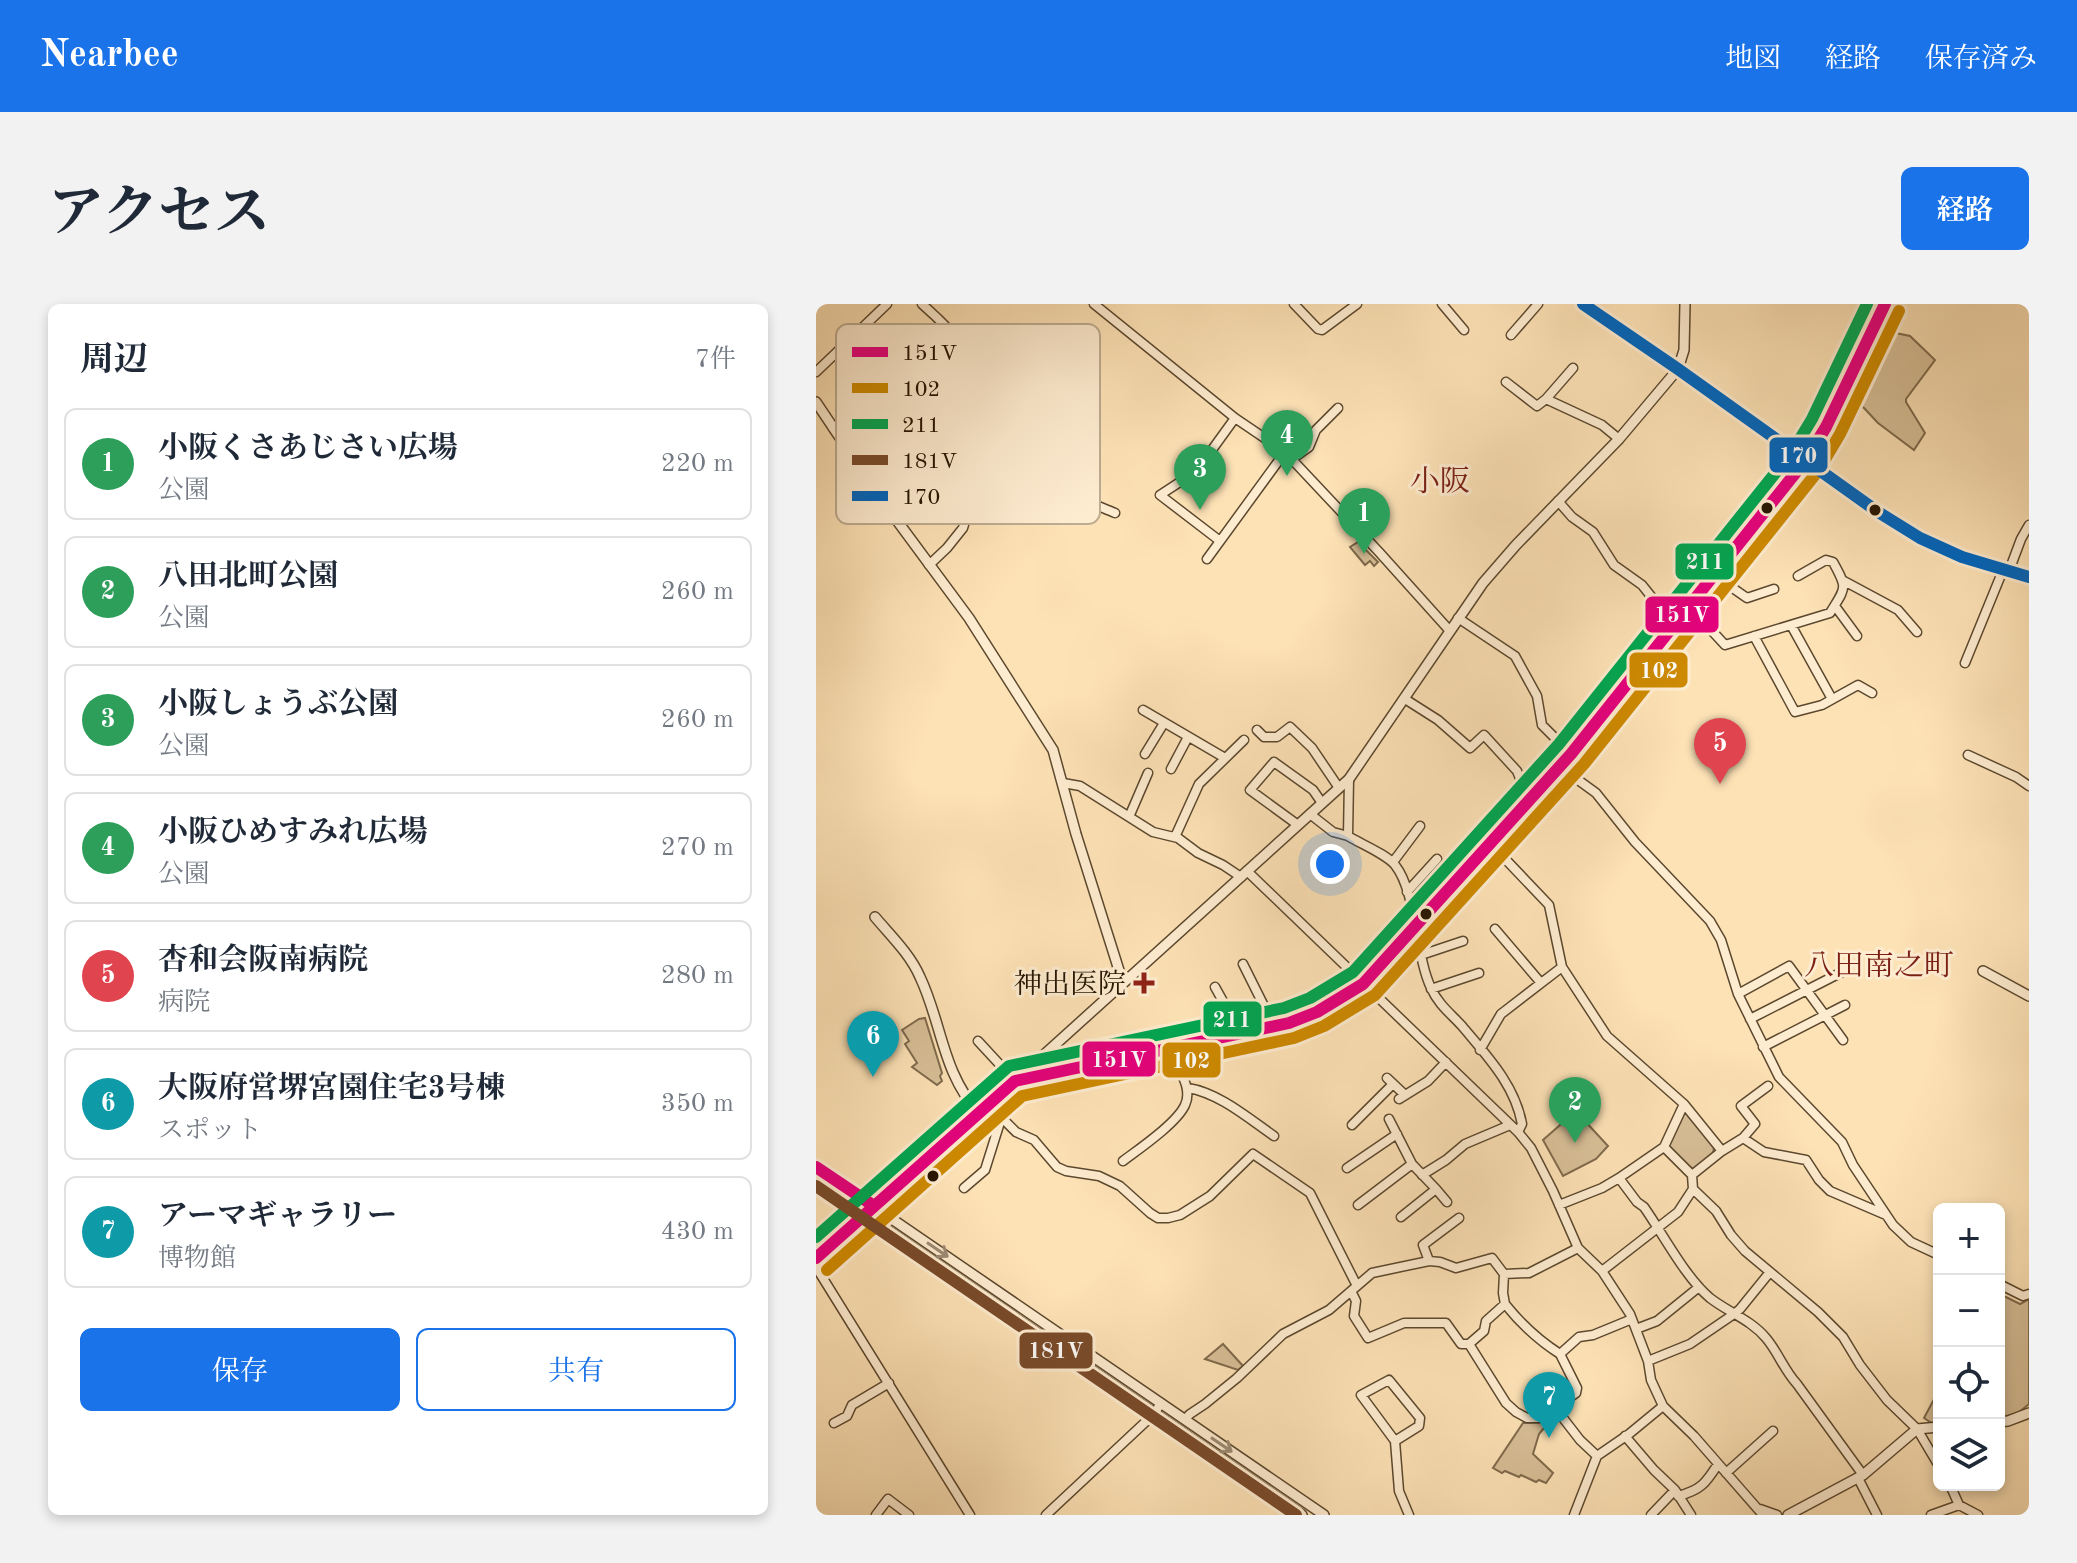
<!DOCTYPE html>
<html lang="ja">
<meta charset="utf-8">
<style>
body{margin:0;font-family:"Old Standard TT","Noto Serif JP",serif;background:#f2f2f3;color:#1f2937}
.controls{position:absolute;right:24px;bottom:24px;display:grid;overflow:hidden;border-radius:12px;box-shadow:0 4px 12px #0003}
.controls button{width:72px;height:72px;display:grid;place-items:center;padding:0;border:0;border-bottom:2px solid #e0e1e3;background:#fff;color:#1f2937;font:40px sans-serif}
.you{position:absolute;left:514px;top:560px;width:28px;height:28px;margin:-20px;border:6px solid #fff;border-radius:50%;background:#1a73e8;box-shadow:0 0 0 12px #1a73e833}
.badge{display:grid;place-items:center;width:52px;height:52px;border-radius:50%;background:#1a73e8;color:#fff;font-size:26px;font-weight:700}
.pin{position:absolute;translate:-50% -66px;filter:drop-shadow(0 2px 4px #0008)}
.pin::after{content:'';position:absolute;top:42px;width:28px;height:24px;background:inherit;clip-path:polygon(0 0,100% 0,50% 100%)}
.list{margin:0;padding:0;list-style:none}
h2{display:flex;justify-content:space-between;align-items:center;height:104px;margin:0;padding:0 32px;font-size:34px}
h2 small{font-size:26px;font-weight:400;color:#747a83}
.list li{display:grid;grid-template-columns:52px 1fr auto;gap:24px;align-items:center;box-sizing:border-box;height:112px;margin:0 16px 16px;padding:0 16px;border:2px solid #e0e1e3;border-radius:12px}
.list b{display:block;font-size:30px;white-space:nowrap}
.list p{margin:0;font-size:26px;white-space:nowrap;color:#747a83}
.list em{font-size:26px;font-style:normal;color:#747a83}
.actions{display:flex;gap:16px;padding:24px 32px}
.actions a{flex:1;padding:18px 0;border:2px solid #1a73e8;border-radius:12px;text-align:center;font-size:28px;color:#1a73e8}
.actions .main{background:#1a73e8;color:#fff}
.icon{flex:none;width:44px;height:44px;fill:none;stroke:currentColor;stroke-width:2;stroke-linecap:round;stroke-linejoin:round}
.map{position:relative;flex:none;width:1213px;height:1211px;overflow:hidden;border-radius:12px}
header{display:flex;align-items:center;gap:48px;box-sizing:border-box;height:112px;padding:0 40px;background:#1a73e8;color:#fff}
header strong{font-size:38px}
nav{display:flex;gap:44px;margin-inline-start:auto;font-size:28px}
.intro{display:flex;align-items:center;justify-content:space-between;box-sizing:border-box;height:192px;padding:0 48px}
h1{margin:0;font-size:56px}
.button{padding:20px 36px;border-radius:12px;background:#1a73e8;color:#fff;font-size:28px;font-weight:700}
main{display:flex;gap:48px;padding:0 48px}
aside{flex:1;background:#fff;border-radius:12px;box-shadow:0 4px 12px #0003}
.map>svg:first-child{display:block}
.green{fill:#d8bf97;stroke:#7f6a4c;stroke-width:2}
.lines{fill:none;stroke-linecap:round;stroke-linejoin:round}
.minor-casing{stroke:#5c482e;stroke-width:11}
.tertiary-casing{stroke:#5c482e;stroke-width:12}
.primary-casing{stroke:#261501;stroke-width:15}
.minor{stroke:#feecd0;stroke-width:8}
.tertiary{stroke:#feecd0;stroke-width:9}
.primary{stroke:#fde2b6;stroke-width:12}
.bus-1-casing{stroke:#feecd0;stroke-width:18}
.bus-2-casing{stroke:#feecd0;stroke-width:18}
.bus-3-casing{stroke:#feecd0;stroke-width:18}
.bus-4-casing{stroke:#feecd0;stroke-width:18}
.bus-5-casing{stroke:#feecd0;stroke-width:18}
.bus-1{stroke:#e5007d;stroke-width:12}
.bus-2{stroke:#cd8900;stroke-width:12}
.bus-3{stroke:#00a651;stroke-width:12}
.bus-4{stroke:#7a4b2a;stroke-width:12}
.bus-5{stroke:#0065bd;stroke-width:12}
.oneway{stroke:#9d8b73}
.bus-dot{fill:#261501;stroke:#feecd0;stroke-width:3}
.poi-dot{fill:#8f2418;stroke:#feecd0;stroke-width:3}
.labels{text-anchor:middle;stroke-width:6;stroke-linejoin:round;paint-order:stroke}
.poi-label{font-size:28px;fill:#261501;stroke:#feecd0;text-anchor:end}
.neighbourhood-label{font-size:30px;fill:#7a1f14;stroke:#feecd0}
.key{fill:#feecd0;stroke:#bdac92;stroke-width:2}
.key-label{font-size:22px;fill:#261501}
.line-badge{stroke:#feecd0;stroke-width:3}
.badge-label{font-size:22px;text-anchor:middle;font-weight:bold;fill:#fff}
</style>
<header>
<strong>Nearbee</strong>
<nav><a>地図</a><a>経路</a><a>保存済み</a></nav>
</header>
<div class="intro"><h1>アクセス</h1><a class="button">経路</a></div>
<main>
<aside>
<h2>周辺<small>7件</small></h2>
<ul class="list">
<li><span class="badge" style="background:#2e9e5b">1</span><div><b>小阪くさあじさい広場</b><p>公園</p></div><em>220 m</em></li>
<li><span class="badge" style="background:#2e9e5b">2</span><div><b>八田北町公園</b><p>公園</p></div><em>260 m</em></li>
<li><span class="badge" style="background:#2e9e5b">3</span><div><b>小阪しょうぶ公園</b><p>公園</p></div><em>260 m</em></li>
<li><span class="badge" style="background:#2e9e5b">4</span><div><b>小阪ひめすみれ広場</b><p>公園</p></div><em>270 m</em></li>
<li><span class="badge" style="background:#e0444e">5</span><div><b>杏和会阪南病院</b><p>病院</p></div><em>280 m</em></li>
<li><span class="badge" style="background:#0f9aa8">6</span><div><b>大阪府営堺宮園住宅3号棟</b><p>スポット</p></div><em>350 m</em></li>
<li><span class="badge" style="background:#0f9aa8">7</span><div><b>アーマギャラリー</b><p>博物館</p></div><em>430 m</em></li>
</ul>
<div class="actions"><a class="main">保存</a><a>共有</a></div>
</aside>
<div class="map">
<svg width="1213" height="1211" viewBox="0 0 1213 1211">
<rect width="100%" height="100%" fill="#fde2b6"/>
<filter id="stains"><feTurbulence type="fractalNoise" baseFrequency=".0025" numOctaves="4"/><feColorMatrix values="0 0 0 0 .2 0 0 0 0 .09 0 0 0 0 .02 0 0 0 .5 -.17"/></filter>
<radialGradient id="worn" r=".72"><stop offset=".6" stop-color="#630" stop-opacity="0"/><stop offset="1" stop-color="#630" stop-opacity=".3"/></radialGradient>
<path class="green" d="M1070,27L1094,32L1119,56L1090,95V98L1109,129L1098,146L1062,119L1033,88L1054,43L1061,45Z
M542,238L562,258L558,262L554,257L549,261L534,243Z
M109,714L126,769L124,772L126,777L121,781L96,763L101,759L89,740L93,737L86,726L103,715Z
M761,806L768,811V816L792,842L780,855L747,872L727,836Z
M866,810H872L898,844L897,849L879,866L874,865L853,844V840Z
M1183,993H1190L1204,1000L1213,995V1100L1202,1109L1183,1114Z
M407,1040L427,1062L422,1066L389,1055Z
M1123,1086V1119L1117,1120L1108,1114Z
M733,1118L723,1130L717,1150L737,1169L730,1179L723,1176L720,1178L705,1171L703,1173L689,1167L686,1169L677,1164L707,1119Z"/>
<g class="lines">
<g class="minor-casing">
<path id="minor" d="M106,0C138,28 168,63 187,100C201,126 195,148 222,171C238,185 278,200 299,209
M278,0L419,114L469,148L563,248L634,327
M478,0L502,25L506,26L541,0
M626,0L648,26
M695,31L722,0
M0,68L71,0
M690,78L721,102L730,95L786,121L803,135
M730,95L757,64
M17,124L146,41
M476,155L493,143L500,126L522,104
M742,197L756,213L777,228L798,261L826,281L842,301L860,318
M404,237L344,191L373,172L385,161L419,114
M391,255L469,148
M113,261L131,244L147,224L152,207L166,186L202,146L246,118L276,91L263,77
M1193,267L1205,235L1213,221
M898,271L931,294L958,285
M1028,277L1082,306L1101,328
M873,302L909,341L1014,309C1030,283 1032,285 1017,258L1010,256L982,272
M1019,302L1041,332
M642,314L699,352L721,392L726,421L755,450
M975,321L1016,395
M938,332L979,408L1006,401L1042,381L1056,389
M1149,359L1187,266
M589,395L622,416L654,444L668,431L701,467L713,497
M327,406L409,454
M441,426L448,433H461L474,423L496,444L523,484
M329,450L348,419
M1152,451L1200,473L1213,482
M747,458L758,473L780,489L819,538L894,617L905,636L922,690L963,773L1026,838L1037,861L1077,921L1095,938L1123,951
M355,465L372,433
M533,475L532,532C545,540 570,550 579,561C601,589 599,650 615,684C622,700 635,710 646,722C671,752 699,781 706,820L702,828
M247,479L264,482L337,528L362,534L382,549L407,561L425,573
M494,510L517,528L532,532
M313,513L332,469
M482,521L434,486L458,458L497,486L506,499
M359,533L383,480L428,436
M674,539L733,601L746,663L791,732L868,800L848,843L876,871L877,885L862,908L786,967
M577,558L604,522
M431,567L702,828L715,844L737,887L762,944L786,967L814,1010L832,1057L835,1076L847,1102L878,1132L947,1211
M591,588L621,555
M679,625L725,679
M605,651L647,637
M427,660L450,706L456,721
M399,683L424,728
M615,685L663,669
M922,690L973,662L1027,736
M934,715L1030,666
M162,737L199,777
M947,743L1029,701
M664,746L685,710L746,663
M571,774L589,791
M372,784C403,789 432,814 458,832
M583,795L612,777L630,758
M868,800L906,847L876,871
M173,801L200,828L218,836L241,863L250,867L283,872L304,882L334,909L342,914H352L364,911L394,892L437,850L494,889L541,982
M573,815L596,860L620,885L631,898
M536,821L577,780
M927,834L948,848L990,856L1003,876L1014,887L1070,911
M906,847L927,834L939,820L925,802L952,782
M307,857C323,845 361,819 369,801C378,782 359,758 346,745
M531,864L581,830
M606,871L630,856L649,840L694,821
M803,874L821,898L828,903C847,930 869,973 894,994C912,1008 935,1016 950,1034C962,1048 968,1066 981,1080L1047,1171
M148,884L169,866L185,815
M877,885L900,907L915,931L929,947L1002,1008L1027,1033L1044,1061L1071,1096L1101,1125L1123,1162
M542,901L596,860
M743,901L786,884L803,874L848,843
M585,913L620,885
M613,957L607,941L643,914
M0,963L154,1211
M688,970L713,969L762,944
M1183,980L1207,992L1213,990
M689,1000C705,1020 722,1036 744,1050L763,1033L777,1031L816,1015
M820,1025L841,1017L883,983
M653,1040L690,1099L700,1108L711,1114H725L760,1089L761,1084L744,1050
M832,1057L874,1040L918,1010L924,1005L954,968
M740,1105L764,1136L781,1152L758,1211
M369,1115L374,1110L389,1100L421,1074L467,1030L513,1006L556,969L613,957L624,958L640,964L676,954L688,970L687,989L689,1000L670,1017L668,1027L653,1040H645L630,1019H588L552,1034L538,1012L540,997L535,987
M18,1119L31,1112L36,1101L73,1079
M809,1132L838,1166L859,1186L875,1211
M579,1137L603,1122L604,1114L573,1076L545,1091L579,1137L583,1187L593,1211
M781,1152L813,1130L847,1102
M910,1169L957,1127
M1042,1174L1061,1211
M1134,1181L1143,1201L1162,1211
M862,1192C885,1186 890,1179 902,1160
M944,1205L961,1211
M60,1211L72,1195L93,1211
M230,1211L338,1110L345,1099
M835,1211L859,1186
M1115,1211L1143,1201"/>
</g>
<g class="tertiary-casing">
<path id="tertiary" d="M0,98L65,195L153,314L237,446L260,530L307,679
M59,613C75,632 94,650 104,673C126,719 126,769 163,809
M1167,667L1213,692
M203,777L473,719L501,708L547,680L755,450L989,157L1010,123L1069,0
M0,863L508,1211
M0,878L486,1211
M0,954L199,777L533,475L667,279L700,241L803,135L862,65L868,46L869,0
M1183,1118L1192,1117L1213,1109
M972,1211L1047,1171L1101,1125L1123,1123"/>
</g>
<g class="primary-casing">
<path id="primary" d="M767,0L862,65L1062,208L1104,234L1146,253L1213,273"/>
</g>
<use href="#minor" class="minor"/>
<use href="#tertiary" class="tertiary"/>
<use href="#primary" class="primary"/>
<g class="bus-1-casing">
<path id="bus-1" d="M0,863L58,902
M0,954L199,777L473,719L501,708L547,680L755,450L989,157L1010,123L1069,0"/>
</g>
<g class="bus-2-casing">
<path id="bus-2" d="M11,966L206,792L478,734L508,722L559,691L768,460L1002,167L1024,130L1083,7"/>
</g>
<g class="bus-3-casing">
<path id="bus-3" d="M0,933L193,762L468,704L494,694L537,668L743,440L976,148L996,115L1051,0"/>
</g>
<g class="bus-4-casing">
<path id="bus-4" d="M0,882L480,1211"/>
</g>
<g class="bus-5-casing">
<path id="bus-5" d="M767,0L862,65L1062,208L1104,234L1146,253L1213,273"/>
</g>
<use href="#bus-1" class="bus-1"/>
<use href="#bus-2" class="bus-2"/>
<use href="#bus-3" class="bus-3"/>
<use href="#bus-4" class="bus-4"/>
<use href="#bus-5" class="bus-5"/>
</g>
<defs><path id="oneway-shaft" d="M-6 0H5M1.5-3L5.5 0L1.5 3" fill="none" stroke-width="1.6" stroke-linecap="round" stroke-linejoin="round" transform="scale(2)"/></defs>
<g class="oneway">
<use href="#oneway-shaft" transform="translate(122 946) rotate(34)"/>
<use href="#oneway-shaft" transform="translate(406 1141) rotate(34)"/>
</g>
<g class="bus-dot">
<circle cx="951" cy="204" r="7"/>
<circle cx="1059" cy="206" r="7"/>
<circle cx="610" cy="610" r="7"/>
<circle cx="117" cy="872" r="7"/>
</g>
<path class="poi-dot" d="M324 667h8v8h8v8h-8v8h-8v-8h-8v-8h8z"/>
<g class="labels">
<g class="poi-label">
<text x="310" y="689">神出医院</text>
</g>
<g class="neighbourhood-label">
<text x="624" y="187">小阪</text>
<text x="1063" y="671">八田南之町</text>
</g>
</g>
<rect x="20" y="20" width="264" height="200" rx="12" class="key"/>
<rect x="36" y="43" width="36" height="10" fill="#e5007d"/>
<rect x="36" y="79" width="36" height="10" fill="#cd8900"/>
<rect x="36" y="115" width="36" height="10" fill="#00a651"/>
<rect x="36" y="151" width="36" height="10" fill="#7a4b2a"/>
<rect x="36" y="187" width="36" height="10" fill="#0065bd"/>
<g class="key-label">
<text x="86" y="56">151V</text>
<text x="86" y="92">102</text>
<text x="86" y="128">211</text>
<text x="86" y="164">181V</text>
<text x="86" y="200">170</text>
</g>
<g class="line-badge">
<rect x="952" y="132" width="61" height="38" rx="8" fill="#0065bd"/>
<rect x="858" y="238" width="61" height="39" rx="8" fill="#00a651"/>
<rect x="828" y="291" width="76" height="39" rx="8" fill="#e5007d"/>
<rect x="812" y="347" width="61" height="38" rx="8" fill="#cd8900"/>
<rect x="386" y="696" width="61" height="38" rx="8" fill="#00a651"/>
<rect x="265" y="736" width="76" height="38" rx="8" fill="#e5007d"/>
<rect x="345" y="737" width="61" height="38" rx="8" fill="#cd8900"/>
<rect x="202" y="1027" width="76" height="39" rx="8" fill="#7a4b2a"/>
</g>
<g class="badge-label">
<text x="982" y="159">170</text>
<text x="889" y="265">211</text>
<text x="866" y="318">151V</text>
<text x="843" y="374">102</text>
<text x="416" y="723">211</text>
<text x="303" y="763">151V</text>
<text x="375" y="764">102</text>
<text x="240" y="1054">181V</text>
</g>
<rect width="100%" height="100%" filter="url(#stains)"/>
<rect width="100%" height="100%" fill="url(#worn)"/>
</svg>
<div class="controls">
<button>+</button>
<button>−</button>
<button><svg class="icon" aria-label="locate" viewBox="0 0 24 24"><circle cx="12" cy="12" r="6"/><path d="M12 2v4M12 18v4M2 12h4M18 12h4"/></svg></button>
<button><svg class="icon" aria-label="layers" viewBox="0 0 24 24"><path d="M12 4l9 5-9 5-9-5zM3 14l9 5 9-5"/></svg></button>
</div>
<div class="you"></div>
<div class="pin badge" style="left:548px;top:250px;background:#2e9e5b">1</div>
<div class="pin badge" style="left:759px;top:839px;background:#2e9e5b">2</div>
<div class="pin badge" style="left:384px;top:206px;background:#2e9e5b">3</div>
<div class="pin badge" style="left:471px;top:172px;background:#2e9e5b">4</div>
<div class="pin badge" style="left:904px;top:480px;background:#e0444e">5</div>
<div class="pin badge" style="left:57px;top:773px;background:#0f9aa8">6</div>
<div class="pin badge" style="left:733px;top:1134px;background:#0f9aa8">7</div>
</div>
</main>
